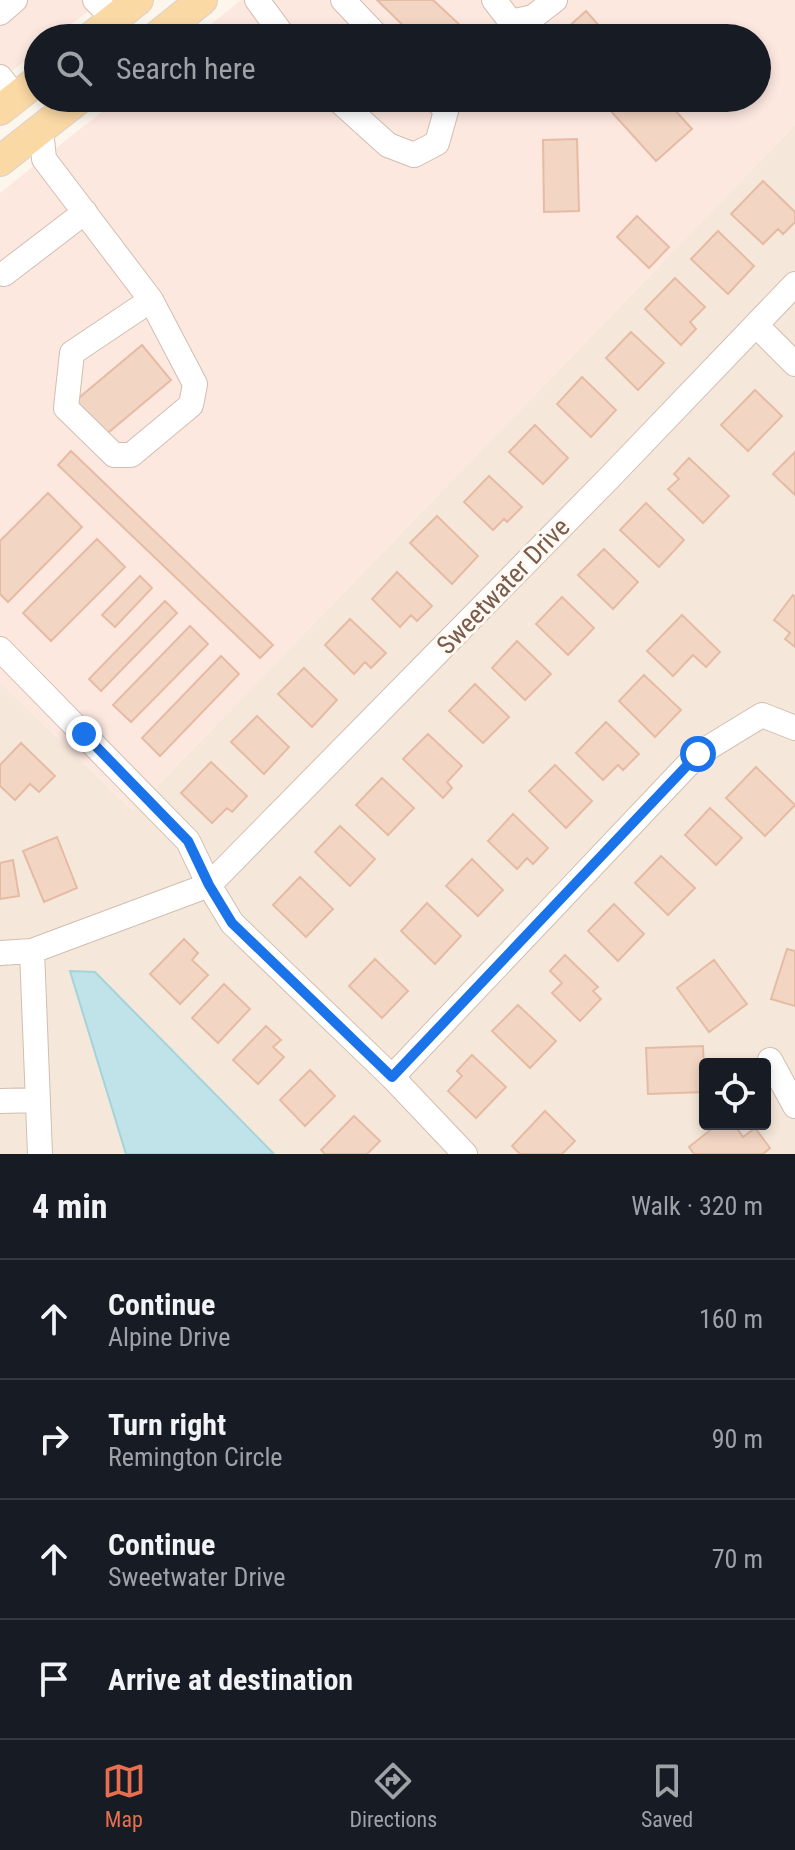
<!DOCTYPE html>
<meta charset="utf-8">
<style>
body{margin:0;font-family:"Roboto Condensed",sans-serif;background:#242831;color:#f1f3f6}
.controls{position:absolute;right:24px;bottom:24px;display:grid;overflow:hidden;border-radius:8px;box-shadow:0 4px 12px #0003}
.controls button{width:72px;height:72px;display:grid;place-items:center;padding:0;border:0;border-bottom:2px solid #363941;background:#171b24;color:#f1f3f6;font:40px sans-serif}
.stop{position:absolute;width:24px;height:24px;margin:-18px;border:6px solid #1a73e8;border-radius:50%;background:#fff}
.stop.end{background:#1a73e8;border-color:#fff;box-shadow:0 2px 8px #0008}
.list{margin:0;padding:0;list-style:none}
h2{display:flex;justify-content:space-between;align-items:center;height:104px;margin:0;padding:0 32px;font-size:34px}
h2 small{font-size:26px;font-weight:400;color:#9ea1a6}
.list li{display:grid;grid-template-columns:52px 1fr auto;gap:24px;align-items:center;box-sizing:border-box;height:120px;padding:0 32px;border-top:2px solid #363941}
.list b{display:block;font-size:30px;white-space:nowrap}
.list p{margin:0;font-size:26px;white-space:nowrap;color:#9ea1a6}
.list em{font-size:26px;font-style:normal;color:#9ea1a6}
.icon{flex:none;width:44px;height:44px;fill:none;stroke:currentColor;stroke-width:2;stroke-linecap:round;stroke-linejoin:round}
.map{position:relative;flex:none;width:795px;height:1154px;overflow:hidden}
.search{position:absolute;background:#171b24;box-shadow:0 4px 12px #0003;left:24px;right:24px;top:24px;height:88px;display:flex;align-items:center;gap:20px;box-sizing:border-box;padding:0 28px;border-radius:44px;color:#9ea1a6;font-size:30px}
.sheet{height:584px;background:#171b24}
nav{display:flex;justify-content:space-around;align-items:center;box-sizing:border-box;height:112px;border-top:2px solid #363941;background:#171b24;font-size:22px;color:#9ea1a6}
nav a{display:grid;justify-items:center;gap:4px}
nav .on{color:#e76f51}
.map>svg:first-child{display:block}
.residential{fill:#f5e8da;fill-rule:evenodd}
.commercial{fill:#fde8e0}
.water{fill:#bfe3e8;stroke:#a5d3da;stroke-width:2}
.building{fill:#f3d5c3;stroke:#e6bba3;stroke-width:2}
.lines{fill:none;stroke-linecap:round;stroke-linejoin:round}
.minor-casing{stroke:#d1beb0;stroke-width:26}
.major-casing{stroke:#dad1cd;stroke-width:32}
.minor{stroke:#fff;stroke-width:24}
.major{stroke:#fbd9a5;stroke-width:30}
.route{stroke:#1a73e8;stroke-width:10}
.labels{text-anchor:middle;stroke-width:6;stroke-linejoin:round;paint-order:stroke}
.street-label{font-size:26px;fill:#7a5c4d;stroke:#fffaf3}
</style>
<div class="map">
<svg width="795" height="1154" viewBox="0 0 795 1154">
<rect width="100%" height="100%" fill="#fdf6ec"/>
<path class="residential" d="M795,125V1154H274L95,972L71,971L126,1154H0V682L133,811ZM705,1064H765V1124H705Z"/>
<path class="commercial" d="M0,0H103L54,38H38V51L0,80Z
M241,0H795V125L133,811L0,682V193L119,98H757V38H194Z"/>
<path class="water" d="M70,971L95,972L274,1154H126Z"/>
<path class="building" d="M377,0H433L461,26L449,38H416Z
M586,11L610,38H556Z
M599,98H664L692,129L656,161Z
M577,139L579,211L544,212L543,140Z
M763,181L795,212V222L783,234L778,229L763,244L731,214Z
M637,216L669,247L649,268L617,237Z
M718,231L754,266L728,294L691,259Z
M675,278L705,307L690,322L696,329L681,345L645,309Z
M631,332L664,363L638,390L606,358Z
M142,345L171,380L103,437L74,402Z
M582,377L616,410L591,437L557,404Z
M755,390L782,416L748,451L721,425Z
M535,425L568,458L543,484L509,452Z
M71,451L273,645L260,658L58,465Z
M795,452V495L773,474Z
M689,458L729,496L703,523L668,489L679,479L674,474Z
M489,476L522,507L507,522L504,519L493,530L464,502Z
M48,493L82,527L8,602L0,594V541Z
M646,503L684,540L659,567L620,530Z
M437,516L478,556L452,584L410,543Z
M97,539L125,567L51,641L23,613Z
M604,549L638,582L613,609L578,575Z
M397,572L432,606L417,621L411,615L400,627L372,599Z
M140,576L152,588L115,627L102,615Z
M793,595L795,597V647L785,639L790,633L774,620Z
M562,597L594,628L568,655L536,624Z
M165,601L177,613L101,691L89,679Z
M682,615L720,652L706,667L693,655L673,676L647,651Z
M350,619L386,653L371,668L365,662L354,674L325,645Z
M190,626L208,644L131,722L113,705Z
M517,641L551,674L525,700L492,668Z
M221,656L239,674L160,756L142,738Z
M304,668L337,700L312,727L278,694Z
M644,675L681,710L655,737L619,701Z
M475,684L509,717L483,743L449,711Z
M257,716L289,747L264,774L231,742Z
M606,722L639,754L623,770L618,765L603,780L576,753Z
M428,734L462,766L447,782L452,788L443,798L403,759Z
M21,743L55,776L39,792L30,784L15,800L0,786V765Z
M211,762L247,796L232,812L227,808L212,823L181,793Z
M555,765L592,801L566,828L529,791Z
M756,767L795,805L765,836L726,798Z
M382,778L414,808L388,835L356,805Z
M710,808L742,838L716,865L685,835Z
M513,814L548,848L533,864L527,858L517,869L488,841Z
M340,826L375,859L350,886L315,852Z
M57,837L77,888L44,902L23,851Z
M661,856L695,888L668,915L635,883Z
M472,859L503,890L478,916L446,886Z
M13,860L19,896L0,899V863Z
M300,877L333,909L306,937L273,905Z
M427,903L461,936L435,964L401,931Z
M614,904L644,934L618,961L588,931Z
M184,939L198,953L192,960L208,975L180,1004L150,974Z
M787,949L795,951V1006L771,999Z
M565,955L598,987L593,991L601,999L580,1021L552,993L562,983L550,971Z
M375,959L408,991L382,1018L349,986Z
M714,960L747,1004L709,1032L677,988Z
M224,984L250,1009L218,1043L192,1018Z
M518,1005L556,1041L530,1068L492,1031Z
M266,1026L281,1040L273,1047L284,1057L258,1084L233,1060Z
M703,1046L705,1092L648,1094L646,1048Z
M472,1055L506,1087L476,1118L448,1091L462,1076L457,1071Z
M310,1070L335,1096L305,1126L280,1100Z
M545,1111L575,1141L562,1154H520L512,1146Z
M354,1116L380,1141L367,1154H325L321,1150Z
M718,1124H734L743,1137L755,1128L770,1148L763,1154H694L689,1147Z"/>
<g class="lines">
<g class="minor-casing">
<path id="minor" d="M95,0L114,19
M257,0L285,38
M343,0L379,38
M494,0L511,22L533,17L555,0
M0,13L15,0
M0,77L16,97
M336,98L388,145L414,155L437,143L446,111L435,98
M41,129L44,159L151,300L195,384L191,405L131,455H114L66,408L72,353L151,300
M4,274L85,212
M756,325L795,364
M0,649L188,841L209,885L232,923L392,1077L465,1154
M32,951L40,1154
M0,953L32,951L209,885L610,477L795,284
M770,1060L795,1106
M392,1077L698,754L762,715L795,728
M0,1101L38,1100"/>
</g>
<g class="major-casing">
<path id="major" d="M90,38L138,0
M155,38L202,0
M0,110L38,80
M0,161L80,98"/>
</g>
<use href="#minor" class="minor"/>
<use href="#major" class="major"/>
</g>
<g class="lines">
<path class="route" d="M84,734L188,841L209,885L232,923L392,1077L698,754"/>
</g>
<g class="labels">
<g class="street-label">
<text transform="translate(503 586) rotate(-46)" y="9">Sweetwater Drive</text>
</g>
</g>
</svg>
<div class="controls">
<button><svg class="icon" aria-label="locate" viewBox="0 0 24 24"><circle cx="12" cy="12" r="6"/><path d="M12 2v4M12 18v4M2 12h4M18 12h4"/></svg></button>
</div>
<div class="stop" style="left:698px;top:754px"></div>
<div class="stop end" style="left:84px;top:734px"></div>
<div class="search"><svg class="icon" aria-label="search" viewBox="0 0 24 24"><circle cx="10" cy="10" r="6"/><path d="M15 15l6 6"/></svg>Search here</div>
</div>
<section class="sheet">
<h2>4 min<small>Walk · 320 m</small></h2>
<ul class="list">
<li><svg class="icon" aria-label="ahead" viewBox="0 0 24 24"><path d="M12 20V5M6 11l6-6 6 6"/></svg><div><b>Continue</b><p>Alpine Drive</p></div><em>160 m</em></li>
<li><svg class="icon" aria-label="right" viewBox="0 0 24 24"><path d="M7 20v-9h11M14 6l5 5-5 5"/></svg><div><b>Turn right</b><p>Remington Circle</p></div><em>90 m</em></li>
<li><svg class="icon" aria-label="ahead" viewBox="0 0 24 24"><path d="M12 20V5M6 11l6-6 6 6"/></svg><div><b>Continue</b><p>Sweetwater Drive</p></div><em>70 m</em></li>
<li><svg class="icon" aria-label="arrive" viewBox="0 0 24 24"><path d="M6 21V4h12l-3 4 3 4H6"/></svg><div><b>Arrive at destination</b></div></li>
</ul>
</section>
<nav>
<a class="on"><svg class="icon" aria-label="map" viewBox="0 0 24 24"><path d="M3 6l6-2 6 2 6-2v14l-6 2-6-2-6 2zM9 4v14M15 6v14"/></svg>Map</a>
<a><svg class="icon" aria-label="directions" viewBox="0 0 24 24"><path d="M12 3l9 9-9 9-9-9zM9 14v-3h6M13 9l2 2-2 2"/></svg>Directions</a>
<a><svg class="icon" aria-label="saved" viewBox="0 0 24 24"><path d="M7 4h10v16l-5-4-5 4z"/></svg>Saved</a>
</nav>
